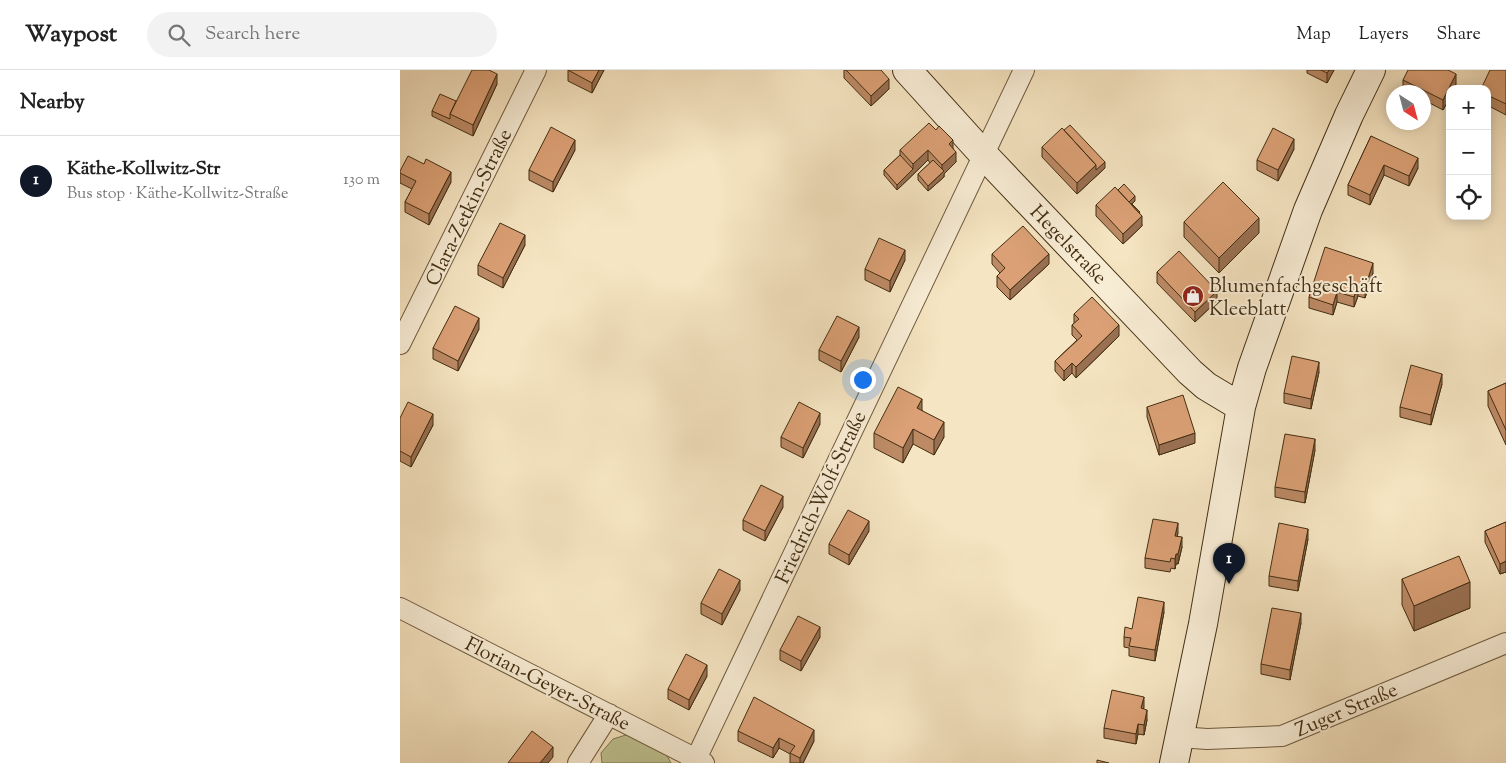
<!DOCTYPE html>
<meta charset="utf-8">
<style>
body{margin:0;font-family:"Sorts Mill Goudy",serif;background:#f2f2f2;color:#222}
.controls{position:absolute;right:15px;top:15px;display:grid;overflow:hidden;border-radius:10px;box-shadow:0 2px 12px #0003}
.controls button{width:45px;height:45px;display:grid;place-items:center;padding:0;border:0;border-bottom:1px solid #e0e0e0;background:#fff;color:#222;font:25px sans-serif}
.compass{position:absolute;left:986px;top:15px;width:45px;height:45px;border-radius:50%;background:#fff;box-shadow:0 2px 12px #0003;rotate:144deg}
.you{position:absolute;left:462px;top:309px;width:18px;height:18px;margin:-12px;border:4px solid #fff;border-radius:50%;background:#1a73e8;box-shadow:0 0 0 8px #1a73e833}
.badge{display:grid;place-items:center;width:32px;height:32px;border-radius:50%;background:#111827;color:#fff;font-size:16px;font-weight:700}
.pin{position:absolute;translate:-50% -41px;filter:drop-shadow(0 1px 2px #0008)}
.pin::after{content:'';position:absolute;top:26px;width:18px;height:15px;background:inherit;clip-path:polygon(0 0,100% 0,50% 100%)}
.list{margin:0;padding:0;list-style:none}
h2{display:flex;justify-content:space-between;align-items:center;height:65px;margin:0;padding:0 20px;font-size:21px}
h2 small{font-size:16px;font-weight:400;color:#767676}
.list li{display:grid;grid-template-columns:32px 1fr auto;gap:15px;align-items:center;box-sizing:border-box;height:90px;padding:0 20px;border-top:1px solid #e0e0e0}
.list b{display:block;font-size:19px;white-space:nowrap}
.list p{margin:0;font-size:16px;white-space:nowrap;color:#767676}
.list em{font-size:16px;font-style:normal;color:#767676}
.icon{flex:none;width:28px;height:28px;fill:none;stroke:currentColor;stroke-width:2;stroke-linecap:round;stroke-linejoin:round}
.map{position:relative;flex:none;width:1106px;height:693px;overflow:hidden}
header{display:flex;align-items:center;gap:30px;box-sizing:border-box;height:70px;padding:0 25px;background:#fff;border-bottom:1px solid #e0e0e0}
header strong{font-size:24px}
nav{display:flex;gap:28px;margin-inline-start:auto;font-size:18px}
.search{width:350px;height:45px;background:#f2f2f2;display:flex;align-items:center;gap:12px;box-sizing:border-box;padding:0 18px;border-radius:28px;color:#767676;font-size:19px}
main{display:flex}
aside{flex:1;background:#fff}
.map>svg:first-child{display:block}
.green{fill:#bfc391;stroke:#807852}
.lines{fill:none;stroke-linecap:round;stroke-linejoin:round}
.street-casing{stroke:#6f5c3e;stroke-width:22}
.secondary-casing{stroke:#422e12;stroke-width:30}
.street{stroke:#f9eed7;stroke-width:20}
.secondary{stroke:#f9eed7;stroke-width:28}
.wall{fill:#bc8a65;stroke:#422e12}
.shaded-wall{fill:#997052;stroke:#422e12}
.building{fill:#dba075;stroke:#422e12}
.labels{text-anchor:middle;stroke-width:4;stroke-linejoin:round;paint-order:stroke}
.street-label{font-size:20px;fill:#422e12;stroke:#f9eed7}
.poi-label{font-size:20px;fill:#422e12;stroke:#f9eed7;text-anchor:start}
</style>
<header>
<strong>Waypost</strong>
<div class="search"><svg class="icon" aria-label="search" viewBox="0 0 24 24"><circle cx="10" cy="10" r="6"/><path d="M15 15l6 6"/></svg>Search here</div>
<nav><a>Map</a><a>Layers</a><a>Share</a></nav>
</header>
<main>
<aside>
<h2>Nearby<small></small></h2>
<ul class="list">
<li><span class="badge">1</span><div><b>Käthe-Kollwitz-Str</b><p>Bus stop · Käthe-Kollwitz-Straße</p></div><em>130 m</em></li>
</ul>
</aside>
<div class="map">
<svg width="1106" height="693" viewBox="0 0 1106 693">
<rect width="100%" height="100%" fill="#f6e5c2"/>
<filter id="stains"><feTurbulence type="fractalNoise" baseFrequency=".004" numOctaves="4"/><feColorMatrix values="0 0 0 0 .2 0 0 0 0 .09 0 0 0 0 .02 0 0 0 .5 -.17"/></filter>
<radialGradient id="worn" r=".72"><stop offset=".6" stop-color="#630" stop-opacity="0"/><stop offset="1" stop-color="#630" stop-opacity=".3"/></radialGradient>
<path class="green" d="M229,664L266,684L271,693H202L201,683L213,669Z"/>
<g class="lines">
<g class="street-casing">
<path id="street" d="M0,274L136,0
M0,538L304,693
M779,667L807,669L882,666L1106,573
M178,693L209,644
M291,693L296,689L624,0"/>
</g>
<g class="secondary-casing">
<path id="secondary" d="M507,0L583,84L790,302L806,316L841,337
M774,693L803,554L841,337L852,298L908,140L949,45L971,0"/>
</g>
<use href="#street" class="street"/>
<use href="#secondary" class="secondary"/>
</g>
<path class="wall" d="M168,0H204L192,23L168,11Z
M444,0H481L489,19L471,36L444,8Z
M907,0H934L927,13L907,3Z
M1106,0V45L1087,35V19Z
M1003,10L1056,14L1054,19H1050V27L1043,40L1024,30V22H1008L1003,20Z
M97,14L73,66L32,46V41Z
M971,66L1018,98L1009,116L984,105L970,135L948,125V115Z
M642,77L705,98L677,124L642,87Z
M553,78L556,92L544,104V107L528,121L518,110V104L530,93L528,90L497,120L484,105V100L500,85V80Z
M894,79L878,111L857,100V90Z
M175,80L153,122L129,110V100Z
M0,101L51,112L29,155L5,142V132L12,119L0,113Z
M735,131L732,134L740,144L742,156L723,174L696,146V135Z
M784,152L859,163L819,203L784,167Z
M125,175L103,218L78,205V195Z
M592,184L649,194L610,230L597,217V206L600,203L592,194Z
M505,190L490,222L465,210V199Z
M757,202L817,231L795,252L757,213Z
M973,203L965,228L958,226L954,237L937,232L933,245L909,238V227Z
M674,244L719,266L676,308L672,303L664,311L655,301V291L677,270L672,265V255L674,253Z
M79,259L58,301L33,289V278Z
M459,267L441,302L419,290V280Z
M919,302L911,339L884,333V323Z
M1106,313V375L1088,336V321Z
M1042,314L1031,355L1000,347V337Z
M747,337L795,373L759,385L747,347Z
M522,340L544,367L534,385L513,374L503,393L474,378V363Z
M0,348L33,355L11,397L0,391Z
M420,354L403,388L381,377V367Z
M915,380L905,433L875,427V417Z
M383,437L365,471L343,460V450Z
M1106,452V502L1100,504L1085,472V461Z
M469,461L449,495L429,484V474Z
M778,463L777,466L782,477L778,494H776L775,499L771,498L770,502L745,498V488Z
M908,469L898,521L869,516V506Z
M1002,509L1070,538L1014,561L1002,535Z
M340,520L322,555L301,544V533Z
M764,542L755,591L729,586V578L724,577V567L732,559Z
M901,553L890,610L861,604V594Z
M420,567L401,601L380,590V580Z
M307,606L289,640L268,629V619Z
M744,637L743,639L747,650L744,665L738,664L736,674L704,668V658Z
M338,661L414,671L403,693H390V684L379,678L373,688L338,671Z"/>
<path class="shaded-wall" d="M199,0H204L192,23V13Z
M929,0H934L927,13V3Z
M97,4V14L73,66V55Z
M1056,4V14L1054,19H1050V27L1043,40V30Z
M489,9V19L471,36V26Z
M894,69V79L878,111V100Z
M175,70V80L153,122V112Z
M553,70V81L549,74Z
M528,80V90L497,120V115L513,99V94Z
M556,82V92L544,104V107L528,121V116L542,103V95Z
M1018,88V98L1009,116V106Z
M705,92V98L677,124V113L696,95Z
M984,95V105L970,135V125Z
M51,102V112L29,155V144Z
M735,126V131L726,139V134Z
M742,146V156L723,174V164Z
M859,148V163L819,203V188Z
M125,165V175L103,218V208Z
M505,180V190L490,222V211Z
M649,184V194L610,230V220Z
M973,193V203L965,228V218Z
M958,215V226L954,237V227Z
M817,221V231L795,252V242Z
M937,222V232L933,245V235Z
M79,248V259L58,301V291Z
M719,255V266L676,308V297Z
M459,257V267L441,302V291Z
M919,292V302L911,339V329Z
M672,293V303L664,311V301Z
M1042,304V314L1031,355V345Z
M522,329V344L517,338Z
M420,343V354L403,388V378Z
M33,344V355L11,397V387Z
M544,352V367L534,385V370Z
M513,359V374L503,393V378Z
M795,363V373L759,385V375Z
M915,369V380L905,433V422Z
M383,426V437L365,471V461Z
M469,451V461L449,495V485Z
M778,453V463L775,476V466Z
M908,459V469L898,521V511Z
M782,467V477L778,494V484Z
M776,484V494L775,499V489Z
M1106,491V502L1100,504V494Z
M340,510V520L322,555V544Z
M1070,512V538L1014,561V536Z
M764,532V542L755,591V580Z
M901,543V553L890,610V600Z
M420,557V567L401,601V591Z
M307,595V606L289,640V630Z
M744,627V637L741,649V638Z
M747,640V650L744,665V655Z
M738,654V664L736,674V664Z
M414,660V671L403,693H400V688Z
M379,668V678L373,688V678Z
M153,677V687L148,693H140Z"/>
<path class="building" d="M72,0H89L97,4L73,55L50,44Z
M168,0H199L192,13Z
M446,0H481L489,9L471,26Z
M921,0H929L927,3Z
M1008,0H1048L1056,4L1043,30L1003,10Z
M1090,0H1106V34L1087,25V19H1081Z
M40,24L56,31L50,44V49L32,41Z
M529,53L536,60L539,56L553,70L549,74L556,82L542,95L528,80L513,94L500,80Z
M670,55L705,92L696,100V95L664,60Z
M151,57L175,70L153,112L129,100Z
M662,58L696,95L677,113L642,77Z
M873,58L894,69L878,100L857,90Z
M971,66L1018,88L1009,106L984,95L970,125L948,115Z
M500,85L513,99L497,115L484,100Z
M8,86L24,94L26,89L51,102L29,144L5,132L16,111L0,103V101Z
M533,90L544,101L528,116L518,104Z
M823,112L859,148L819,188L784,152Z
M724,114L735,126L729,132L718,120Z
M715,117L742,146L723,164L696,135Z
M731,134H732L740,142L739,143Z
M100,153L125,165L103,208L78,195Z
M623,156L649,184L610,220L597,206L605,198L592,184Z
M479,168L505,180L490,211L465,199Z
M925,177L973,193L965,218L958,215L954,227L937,222L933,235L909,227Z
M779,181L817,221L795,242L757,202Z
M692,227L719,255L676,297L672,293L664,301L655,291L682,266L672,255L679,249L674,244Z
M55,236L79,248L58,291L33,278Z
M437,246L459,257L441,291L419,280Z
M892,286L919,292L911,329L884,323Z
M1011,295L1042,304L1031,345L1000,337Z
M1106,313V360L1088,321Z
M498,317L522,329L517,338L544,352L534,370L513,359L503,378L474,363Z
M783,325L795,363L759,375L747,337Z
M8,332L33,344L11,387L0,381V348Z
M399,332L420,343L403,378L381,367Z
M885,364L915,369L905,422L875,417Z
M361,415L383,426L365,461L343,450Z
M448,440L469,451L449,485L429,474Z
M753,449L778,453L775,466L782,467L778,484H776L775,489L771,488L770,492L745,488Z
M1106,452V491L1100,494L1085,461Z
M879,453L908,459L898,511L869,506Z
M1059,486L1070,512L1014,536L1002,509Z
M319,499L340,510L322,544L301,533Z
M738,527L764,532L755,580L729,576L731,568L724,567L725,557L732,559Z
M872,538L901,543L890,600L861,594Z
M398,546L420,557L401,591L380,580Z
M286,584L307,595L289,630L268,619Z
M712,620L744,627L741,638L747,640L744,655L738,654L736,664L704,658Z
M354,627L414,660L400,688L390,683L395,676L379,668L373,678L338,661Z
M132,661L153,677L140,693H108Z
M697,690L709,693H697Z"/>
<defs>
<g id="shop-disc" transform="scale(1.125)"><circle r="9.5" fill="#8f2418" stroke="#f9eed7"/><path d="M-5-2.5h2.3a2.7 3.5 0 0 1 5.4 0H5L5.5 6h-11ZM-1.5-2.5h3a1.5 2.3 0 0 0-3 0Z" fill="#fff"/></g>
</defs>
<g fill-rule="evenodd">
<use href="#shop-disc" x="793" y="226"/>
</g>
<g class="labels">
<g class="street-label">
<text transform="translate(68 137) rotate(-64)" y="7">Clara-Zetkin-Straße</text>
<text transform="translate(669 174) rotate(46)" y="7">Hegelstraße</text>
<text transform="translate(420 427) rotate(-65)" y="7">Friedrich-Wolf-Straße</text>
<text transform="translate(148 613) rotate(27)" y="7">Florian-Geyer-Straße</text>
<text transform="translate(946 639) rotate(-23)" y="7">Zuger Straße</text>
</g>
<g class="poi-label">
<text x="809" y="222">Blumenfachgeschäft<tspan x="809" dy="23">Kleeblatt</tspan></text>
</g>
</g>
<rect width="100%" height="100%" filter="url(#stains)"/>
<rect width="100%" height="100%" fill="url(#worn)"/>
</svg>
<div class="controls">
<button>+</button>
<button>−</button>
<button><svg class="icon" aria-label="locate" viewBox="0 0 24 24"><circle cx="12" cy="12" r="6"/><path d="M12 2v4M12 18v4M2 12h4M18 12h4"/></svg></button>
</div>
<svg class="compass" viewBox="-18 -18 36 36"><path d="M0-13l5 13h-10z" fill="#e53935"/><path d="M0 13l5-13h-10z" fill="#767676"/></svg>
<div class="you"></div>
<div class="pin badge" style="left:829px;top:514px">1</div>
</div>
</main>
